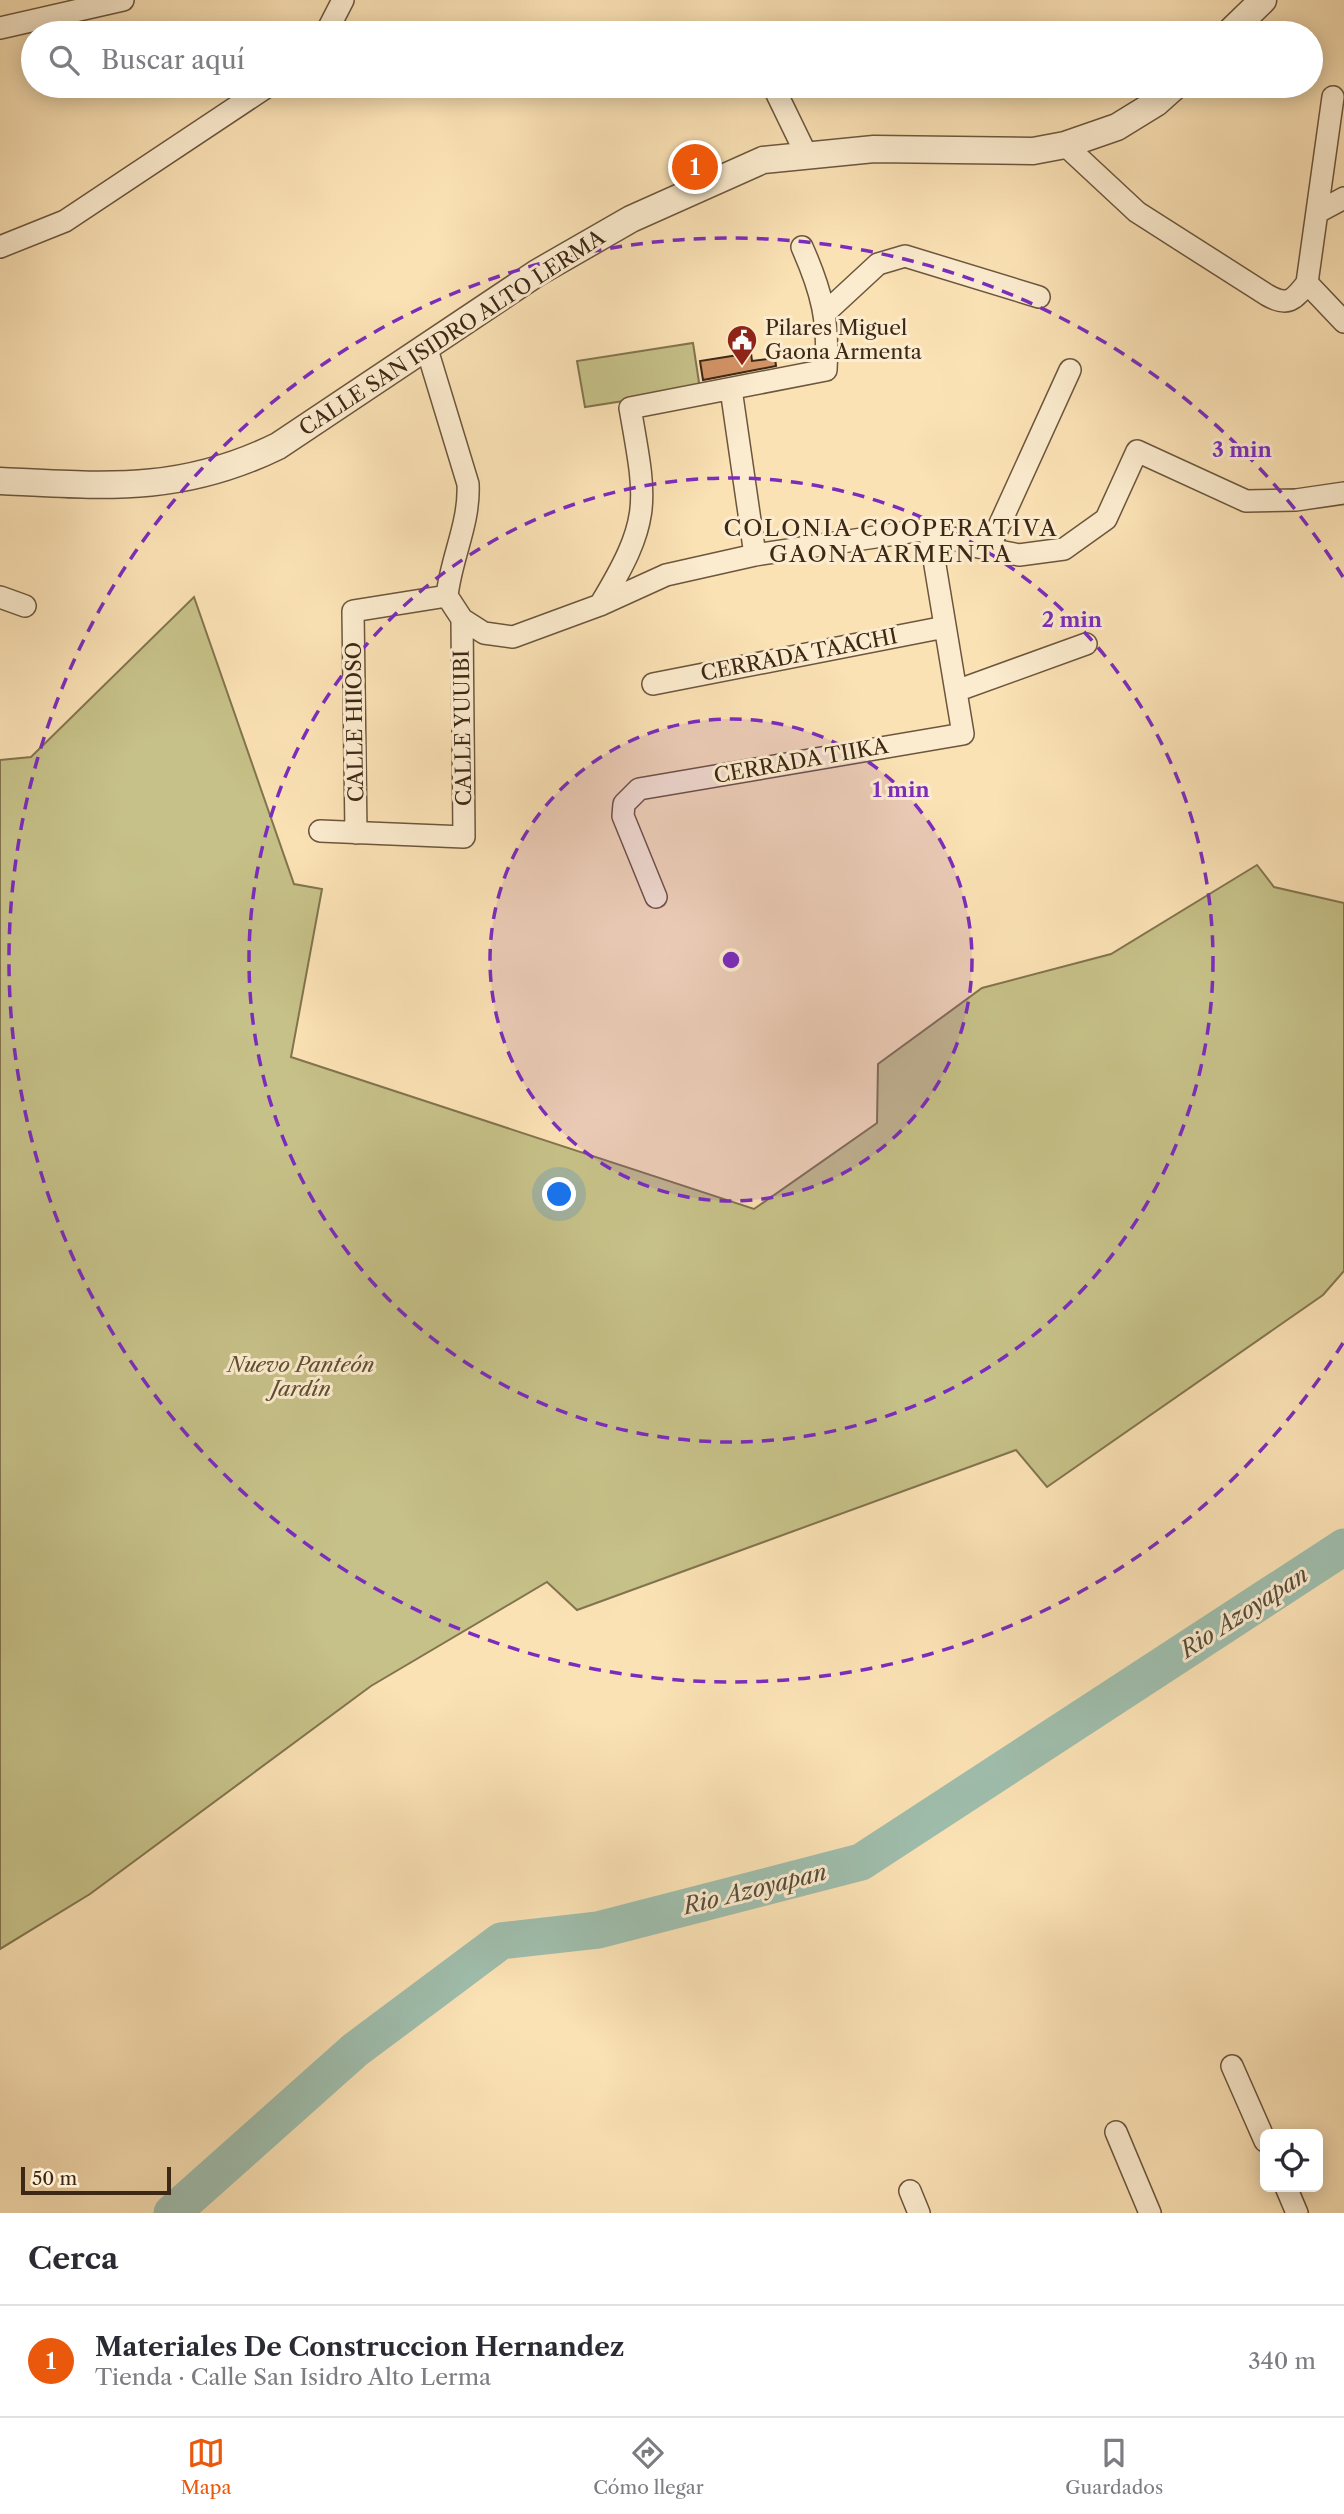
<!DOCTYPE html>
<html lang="es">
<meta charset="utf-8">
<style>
body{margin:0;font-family:"Libre Caslon Text",serif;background:#f7f7f7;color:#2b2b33}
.controls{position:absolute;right:21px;bottom:21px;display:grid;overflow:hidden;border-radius:10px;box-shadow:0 4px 18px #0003}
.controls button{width:63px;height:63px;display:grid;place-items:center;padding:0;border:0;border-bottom:2px solid #e1e1e2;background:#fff;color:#2b2b33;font:35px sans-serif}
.scale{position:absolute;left:21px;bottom:18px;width:150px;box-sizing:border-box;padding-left:7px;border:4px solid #3d2715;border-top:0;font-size:19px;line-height:24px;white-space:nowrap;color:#3d2715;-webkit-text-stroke:5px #fceccf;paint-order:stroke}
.you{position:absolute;left:560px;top:1195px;width:24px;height:24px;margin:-18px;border:5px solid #fff;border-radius:50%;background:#1a73e8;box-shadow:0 0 0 10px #1a73e833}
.badge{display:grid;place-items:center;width:46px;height:46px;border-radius:50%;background:#ea580c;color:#fff;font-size:23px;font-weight:700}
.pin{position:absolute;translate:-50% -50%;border:4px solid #fff;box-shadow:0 2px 7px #0006}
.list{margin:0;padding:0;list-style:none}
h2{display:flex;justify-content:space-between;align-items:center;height:91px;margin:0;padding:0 28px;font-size:30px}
h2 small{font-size:23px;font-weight:400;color:#7c7c81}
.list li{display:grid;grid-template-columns:46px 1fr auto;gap:21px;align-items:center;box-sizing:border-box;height:112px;padding:0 28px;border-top:2px solid #e1e1e2}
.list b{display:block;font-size:26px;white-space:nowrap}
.list p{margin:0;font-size:23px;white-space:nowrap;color:#7c7c81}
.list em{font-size:23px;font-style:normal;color:#7c7c81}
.icon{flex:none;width:38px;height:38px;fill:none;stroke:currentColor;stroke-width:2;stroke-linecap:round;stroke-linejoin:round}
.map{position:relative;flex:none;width:1344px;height:2213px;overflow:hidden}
.search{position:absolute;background:#fff;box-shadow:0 4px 18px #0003;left:21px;right:21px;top:21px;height:77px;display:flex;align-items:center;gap:18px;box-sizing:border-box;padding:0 24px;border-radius:38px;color:#7c7c81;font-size:26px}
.sheet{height:203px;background:#fff}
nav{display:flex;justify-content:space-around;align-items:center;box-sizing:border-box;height:98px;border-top:2px solid #e1e1e2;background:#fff;font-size:19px;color:#7c7c81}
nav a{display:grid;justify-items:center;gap:4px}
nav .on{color:#ea580c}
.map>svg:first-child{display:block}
.green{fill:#c6c188;stroke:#82744e;stroke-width:2}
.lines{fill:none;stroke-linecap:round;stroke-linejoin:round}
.river{stroke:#9fbead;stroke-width:37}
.building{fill:#d19265;stroke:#3d2715;stroke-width:2}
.minor-casing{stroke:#6c563d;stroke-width:24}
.tertiary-casing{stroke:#6c563d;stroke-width:29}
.minor{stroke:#fceccf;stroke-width:21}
.tertiary{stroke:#fceccf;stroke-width:26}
.ring{fill:none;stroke:#7b2cbf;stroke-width:3.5;stroke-dasharray:12 9}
.labels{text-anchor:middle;stroke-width:6;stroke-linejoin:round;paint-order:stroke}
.poi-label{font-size:21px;fill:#3d2715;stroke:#fceccf;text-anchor:start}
.street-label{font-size:21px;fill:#3d2715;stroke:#fceccf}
.park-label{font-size:21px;font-style:italic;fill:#5f4e32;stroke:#fceccf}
.neighbourhood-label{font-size:23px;letter-spacing:2px;fill:#3d2715;stroke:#fceccf}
.water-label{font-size:23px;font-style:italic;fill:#564d3b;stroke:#fceccf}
.centre{fill:#7b2cbf;stroke:#fceccf;stroke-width:3.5}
.ring-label{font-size:21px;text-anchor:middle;font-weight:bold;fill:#7b2cbf;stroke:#fceccf;stroke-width:6;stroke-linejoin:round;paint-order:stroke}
</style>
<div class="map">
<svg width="1344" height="2213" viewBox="0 0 1344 2213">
<rect width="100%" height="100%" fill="#fbe2b5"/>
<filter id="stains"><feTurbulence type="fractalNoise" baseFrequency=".00286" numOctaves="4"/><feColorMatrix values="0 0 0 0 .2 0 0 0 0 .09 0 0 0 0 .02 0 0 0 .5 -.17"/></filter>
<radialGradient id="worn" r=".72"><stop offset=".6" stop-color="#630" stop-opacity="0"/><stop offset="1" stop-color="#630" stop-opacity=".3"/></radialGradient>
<path class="green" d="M693,343L700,389L585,407L577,361Z
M194,597L294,884L322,889L291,1057L754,1209L877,1123L878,1064L982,988L1111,954L1257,865L1274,887L1344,903V1271L1323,1295L1047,1487L1016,1450L577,1610L547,1582L371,1686L90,1894L0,1949V760L31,757Z"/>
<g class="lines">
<path class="river" d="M172,2213L355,2050L501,1941L598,1930L861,1862L1344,1547"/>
</g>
<path class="building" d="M751,353L752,361L775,358L776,366L703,380L700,361Z"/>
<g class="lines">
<g class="minor-casing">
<path id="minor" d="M0,28L123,0
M326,33L343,0
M773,86L807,156
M1065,145L1137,212L1267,295C1288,307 1294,300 1307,283L1333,97
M1318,212L1344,198
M0,247L65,221L268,86
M1307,283L1344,322
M825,313L878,264L905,256L1039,297
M426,346L468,484C470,523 451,558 447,596
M731,389L755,555
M988,550L1070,370
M447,596L462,619L484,633L513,637L600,605L666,575L755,555L929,529L973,546L1019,555L1064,549L1106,519L1137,451L1246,501L1296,500L1344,493
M0,597L25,606
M600,605C652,519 647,504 630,408L826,370C829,321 822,292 802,247
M653,684L945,627
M956,691L1086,644
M320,831L464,837L462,619
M356,833L353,611L447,596
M656,897L623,816L624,804L639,789L963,734L929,529
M1232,2066L1265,2141
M1116,2132L1150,2213
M1286,2187L1297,2213
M910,2191L919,2213"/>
</g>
<g class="tertiary-casing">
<path id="tertiary" d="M1229,33L1263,0
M0,481C104,486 180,494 278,446L537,273L631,219L763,160L874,149L1033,151L1065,145L1117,127L1156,103L1175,86"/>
</g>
<use href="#minor" class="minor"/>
<use href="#tertiary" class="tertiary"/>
</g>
<circle cx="731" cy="960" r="241" fill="#7b2cbf" fill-opacity=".12"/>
<g class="ring">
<circle cx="731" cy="960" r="241"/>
<circle cx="731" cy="960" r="482"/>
<path d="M1343 1343A722 722 0 1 1 1343 577"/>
</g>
<defs>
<g id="civic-pin" transform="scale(1.575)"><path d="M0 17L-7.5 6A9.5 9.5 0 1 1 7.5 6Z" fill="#8f2418" stroke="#fceccf"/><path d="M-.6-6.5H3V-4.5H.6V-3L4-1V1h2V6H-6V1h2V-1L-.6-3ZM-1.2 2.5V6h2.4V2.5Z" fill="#fff"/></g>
</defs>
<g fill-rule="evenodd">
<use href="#civic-pin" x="742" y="340"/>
</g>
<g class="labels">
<g class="poi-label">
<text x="765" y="335">Pilares Miguel<tspan x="765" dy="24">Gaona Armenta</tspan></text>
</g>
<g class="street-label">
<text transform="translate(452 333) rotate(-33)" y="7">CALLE SAN ISIDRO ALTO LERMA</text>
<text transform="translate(799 655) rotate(-11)" y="7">CERRADA TAACHI</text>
<text transform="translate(355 722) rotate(-91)" y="7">CALLE HIIOSO</text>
<text transform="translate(463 728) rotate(-91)" y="7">CALLE YUUIBI</text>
<text transform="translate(801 761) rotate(-10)" y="7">CERRADA TIIKA</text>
</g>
<g class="park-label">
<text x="301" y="1372">Nuevo Panteón<tspan x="301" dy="24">Jardín</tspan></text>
</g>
<g class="neighbourhood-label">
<text x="891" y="536">COLONIA COOPERATIVA<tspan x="891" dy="26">GAONA ARMENTA</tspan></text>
</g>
<g class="water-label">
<text transform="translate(1244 1612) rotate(-33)" y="8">Rio Azoyapan</text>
<text transform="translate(755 1889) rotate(-14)" y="8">Rio Azoyapan</text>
</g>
</g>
<circle cx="731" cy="960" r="10" class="centre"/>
<g class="ring-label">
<text x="1242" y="457">3 min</text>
<text x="1072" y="627">2 min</text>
<text x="901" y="797">1 min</text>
</g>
<rect width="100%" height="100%" filter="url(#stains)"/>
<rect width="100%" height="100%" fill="url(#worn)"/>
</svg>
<div class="controls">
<button><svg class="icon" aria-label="locate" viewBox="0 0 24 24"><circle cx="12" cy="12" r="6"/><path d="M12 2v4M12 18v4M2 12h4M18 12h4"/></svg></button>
</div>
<div class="scale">50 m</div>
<div class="you"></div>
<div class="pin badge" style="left:695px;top:167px">1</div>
<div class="search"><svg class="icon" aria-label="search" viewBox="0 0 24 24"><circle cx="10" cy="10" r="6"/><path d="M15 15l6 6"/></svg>Buscar aquí</div>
</div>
<section class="sheet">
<h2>Cerca<small></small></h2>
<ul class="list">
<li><span class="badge">1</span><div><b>Materiales De Construccion Hernandez</b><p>Tienda · Calle San Isidro Alto Lerma</p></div><em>340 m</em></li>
</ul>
</section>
<nav>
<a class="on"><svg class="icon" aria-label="map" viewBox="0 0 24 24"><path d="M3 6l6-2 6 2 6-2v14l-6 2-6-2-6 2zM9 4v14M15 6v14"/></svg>Mapa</a>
<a><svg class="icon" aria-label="directions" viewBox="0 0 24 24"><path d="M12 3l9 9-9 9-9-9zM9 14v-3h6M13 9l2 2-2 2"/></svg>Cómo llegar</a>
<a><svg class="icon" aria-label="saved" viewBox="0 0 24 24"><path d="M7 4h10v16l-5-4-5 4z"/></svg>Guardados</a>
</nav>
